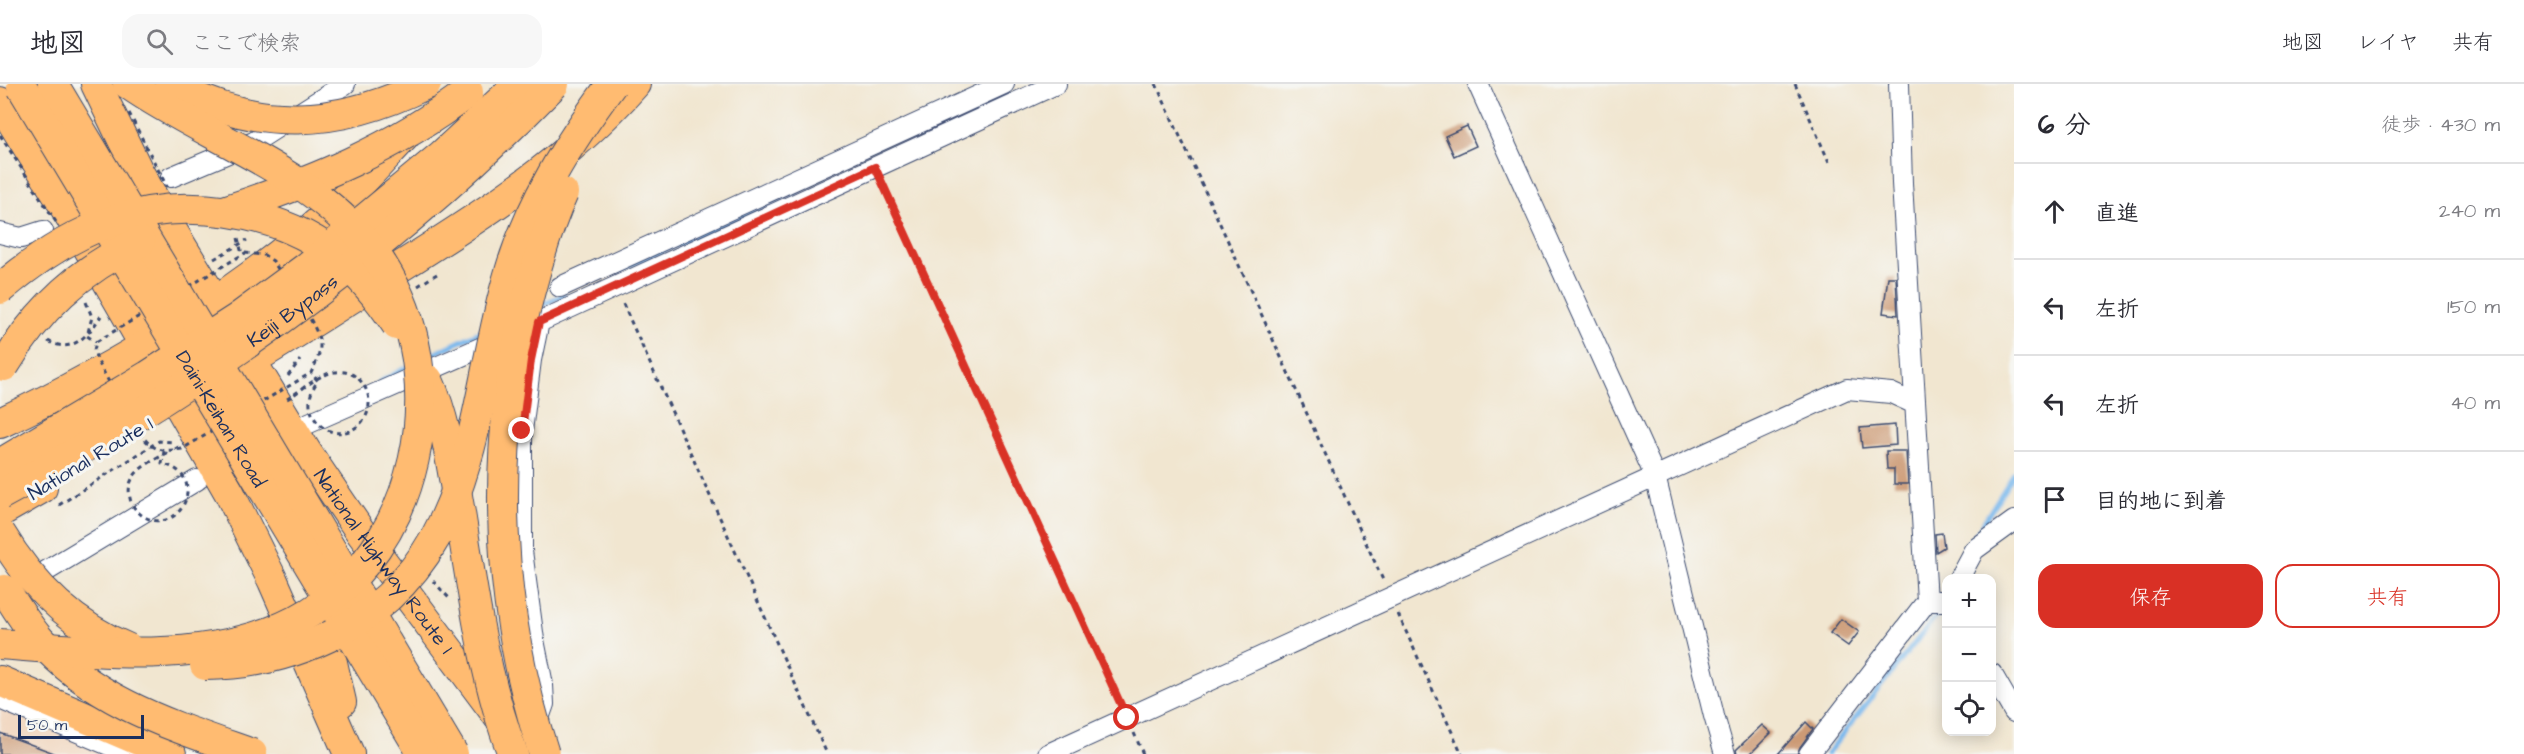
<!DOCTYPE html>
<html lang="ja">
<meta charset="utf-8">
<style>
body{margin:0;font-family:"Architects Daughter","Klee One",sans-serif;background:#f7f7f7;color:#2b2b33}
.controls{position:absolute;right:18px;bottom:18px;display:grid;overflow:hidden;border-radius:12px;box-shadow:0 3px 15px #0003}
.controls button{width:54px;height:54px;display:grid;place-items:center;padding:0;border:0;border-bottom:2px solid #e1e1e2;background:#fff;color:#2b2b33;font:30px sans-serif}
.scale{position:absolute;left:18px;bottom:15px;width:126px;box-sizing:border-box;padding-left:6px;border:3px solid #1b2f5e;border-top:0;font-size:16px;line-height:21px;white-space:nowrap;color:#1b2f5e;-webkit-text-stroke:4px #f6f6f2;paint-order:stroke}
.stop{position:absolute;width:18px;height:18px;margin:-14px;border:4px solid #d93025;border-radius:50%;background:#fff}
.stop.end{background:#d93025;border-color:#fff;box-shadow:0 2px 6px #0008}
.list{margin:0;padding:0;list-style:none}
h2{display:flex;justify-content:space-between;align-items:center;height:78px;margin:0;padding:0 24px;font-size:26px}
h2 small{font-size:20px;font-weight:400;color:#7c7c81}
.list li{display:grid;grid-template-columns:39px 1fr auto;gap:18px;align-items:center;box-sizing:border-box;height:96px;padding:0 24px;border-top:2px solid #e1e1e2}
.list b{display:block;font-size:22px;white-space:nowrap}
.list em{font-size:20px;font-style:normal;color:#7c7c81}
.actions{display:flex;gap:12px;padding:18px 24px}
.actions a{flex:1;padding:14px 0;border:2px solid #d93025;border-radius:18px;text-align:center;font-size:21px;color:#d93025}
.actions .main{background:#d93025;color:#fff}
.icon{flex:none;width:33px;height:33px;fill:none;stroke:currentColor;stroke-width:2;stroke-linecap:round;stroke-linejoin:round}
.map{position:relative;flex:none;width:2014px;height:670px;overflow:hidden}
header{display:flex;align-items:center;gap:36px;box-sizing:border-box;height:84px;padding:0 30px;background:#fff;border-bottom:2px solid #e1e1e2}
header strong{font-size:28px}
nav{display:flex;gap:33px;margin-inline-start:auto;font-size:21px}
.search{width:420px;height:54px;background:#f7f7f7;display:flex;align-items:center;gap:15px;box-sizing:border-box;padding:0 21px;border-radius:18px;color:#7c7c81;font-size:22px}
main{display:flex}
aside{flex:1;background:#fff}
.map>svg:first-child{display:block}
.built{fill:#f1d5bd}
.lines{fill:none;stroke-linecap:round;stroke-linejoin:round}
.stream{stroke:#78b8ed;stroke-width:5}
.building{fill:#cc9a74}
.minor-casing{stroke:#3b4a6f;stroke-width:22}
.highway-casing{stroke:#3b4a6f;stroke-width:32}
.path{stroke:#3b4a6f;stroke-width:3;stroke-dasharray:4.5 4.5;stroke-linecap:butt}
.minor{stroke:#fff;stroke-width:20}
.highway{stroke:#ffbb71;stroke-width:30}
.highway-bridge-casing{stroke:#3b4a6f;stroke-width:32;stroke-linecap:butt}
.path-bridge{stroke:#3b4a6f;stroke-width:3;stroke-dasharray:4.5 4.5;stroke-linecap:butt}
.highway-bridge{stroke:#ffbb71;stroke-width:30}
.route{stroke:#d93025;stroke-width:8}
.labels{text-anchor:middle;stroke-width:6;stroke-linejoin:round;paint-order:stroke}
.street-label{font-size:20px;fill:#1b2f5e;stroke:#f6f6f2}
</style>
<header>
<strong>地図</strong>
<div class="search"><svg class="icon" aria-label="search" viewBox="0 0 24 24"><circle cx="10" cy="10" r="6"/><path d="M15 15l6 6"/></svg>ここで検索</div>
<nav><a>地図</a><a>レイヤ</a><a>共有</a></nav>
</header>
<main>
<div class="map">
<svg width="2014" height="670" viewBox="0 0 2014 670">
<rect width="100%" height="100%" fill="#f6f6f2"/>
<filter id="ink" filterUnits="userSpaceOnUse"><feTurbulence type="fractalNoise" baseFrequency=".0167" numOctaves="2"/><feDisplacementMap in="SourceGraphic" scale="12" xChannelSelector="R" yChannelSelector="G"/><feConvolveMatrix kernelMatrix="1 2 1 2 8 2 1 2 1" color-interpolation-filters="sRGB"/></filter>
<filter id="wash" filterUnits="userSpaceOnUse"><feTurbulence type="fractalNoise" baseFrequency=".008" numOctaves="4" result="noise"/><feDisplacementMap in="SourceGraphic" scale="24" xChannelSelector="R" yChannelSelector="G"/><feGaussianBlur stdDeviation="1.35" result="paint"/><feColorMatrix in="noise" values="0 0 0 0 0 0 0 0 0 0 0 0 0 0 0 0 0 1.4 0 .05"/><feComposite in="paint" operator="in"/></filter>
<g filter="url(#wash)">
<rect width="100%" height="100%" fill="#f1e6d0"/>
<path class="built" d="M0,625L110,670H0Z"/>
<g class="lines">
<path class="stream" d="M619,186L798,108
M537,223L564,211
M425,274L484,246
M380,298L406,284
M1970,460L2014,390
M1827,670L1937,531L1941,521"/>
</g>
<g id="blocks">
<path class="building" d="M1467,42L1476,62L1454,72L1445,52Z
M1888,193H1896L1898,231L1883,229Z
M1895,341L1896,361L1862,364L1860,344Z
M1886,367H1906L1908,400H1894V385H1887Z
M1942,449L1944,463L1936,468L1935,450Z
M1841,535L1859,548L1848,562L1830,549Z
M1806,638L1813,645L1800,663L1797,670H1778Z
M1762,641L1771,649L1750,670H1737L1736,666Z
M0,649L54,669L53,670H0Z"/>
</g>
</g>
<g filter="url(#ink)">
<use href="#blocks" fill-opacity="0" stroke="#3b4a6f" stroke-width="1.5"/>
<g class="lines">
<g class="minor-casing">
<path id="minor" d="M1478,0L1655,392L1714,632L1725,670
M171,93L254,58L345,0
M0,149L21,154L43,147
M560,203L1004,0
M309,339L539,238L1056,0
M1959,494L1974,466L2014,437
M23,501L197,396
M1927,517H1946
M1992,590L2014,628
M0,615L130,670
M526,670L544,620L543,601L534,556L522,467V347L531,276L539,238
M1048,670L1847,305L1891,309L1915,320
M1809,670L1927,517L1902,99L1899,0"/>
</g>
<g class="highway-casing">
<g id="highway">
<path id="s1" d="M96,0L138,87L165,135L307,369L362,450L501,636"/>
<path d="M0,18L62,118L229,408L273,497L349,670"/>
<path d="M234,287C290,253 345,218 400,183C485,130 568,76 635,0"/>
<path d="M0,339C118,283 245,207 340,119C363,98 383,75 404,53"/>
<path d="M0,428L42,404"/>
<path d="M321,530L341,618"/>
<path d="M0,597L171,670"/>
</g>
</g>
<path class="path" d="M1156,0L1383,496
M1795,0L1829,78
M882,98L1120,619
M214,175L247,156
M418,202L440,188
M623,220L827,670
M48,257C73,271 88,251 101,232
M288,292L300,276
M59,421L159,357L174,358
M433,497L449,514
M1398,530L1462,670
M1134,649L1143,670"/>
<use href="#minor" class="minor"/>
<use href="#highway" class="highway"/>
<g class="highway-bridge-casing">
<g id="highway-bridge">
<path d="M53,0L453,670"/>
<path d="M170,0C256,49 340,43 426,0"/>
<path id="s2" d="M22,3L423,670"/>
<path d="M224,127C312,98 394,65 468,8"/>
<path d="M0,205C34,176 70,152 112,137C182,113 275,125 334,170C359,189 380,215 397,241"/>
<path d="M4,282C37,226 80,185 140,158"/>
<path d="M428,296C447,338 452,385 460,429C473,509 484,594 513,670"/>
<path d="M0,380L148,292L238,234L306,184L442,71L519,0"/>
<path id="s3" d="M0,411C203,302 393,165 554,0"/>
<path d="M0,449C31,501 72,542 129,565"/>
<path d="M5,506C16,523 26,540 39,555C94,619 176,643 252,670"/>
<path d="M0,560C90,567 183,580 270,548C425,491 467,277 363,155C300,82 204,53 128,0"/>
<path d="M205,581C252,581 298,569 340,547C479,472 470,323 509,191C530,120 568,59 612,0"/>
<path d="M544,670C497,527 490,373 525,226C535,186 546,146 563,109"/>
</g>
</g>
<path class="path-bridge" d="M129,29L167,103
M0,51L56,138
M238,154L242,170
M245,169L264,171L273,177C284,195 321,244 320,262C320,272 315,280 311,289L182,365C172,366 163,368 154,363C137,355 108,295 97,276L94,266L96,258Z
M86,218L92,233L87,252L96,258
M287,315C301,307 318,290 335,288C364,283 381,322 359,341C331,365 293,328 318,297L311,289
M175,365L184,360
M164,367L162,380C210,389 181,455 143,432C137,428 131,421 130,414C124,388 151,378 169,368"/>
<use href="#highway-bridge" class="highway-bridge"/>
</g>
</g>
<g class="lines" filter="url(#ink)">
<path class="route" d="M522,347L531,276L539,238L875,83L1127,634"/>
</g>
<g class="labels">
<g class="street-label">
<text dy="7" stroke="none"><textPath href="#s3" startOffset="346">Keiji Bypass</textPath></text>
<text dy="7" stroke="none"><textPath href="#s2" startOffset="387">Daini-Keihan Road</textPath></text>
<text transform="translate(90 374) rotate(-31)" y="7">National Route 1</text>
<text dy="7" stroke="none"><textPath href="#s1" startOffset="558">National Highway Route 1</textPath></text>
</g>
</g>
</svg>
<div class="controls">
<button>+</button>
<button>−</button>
<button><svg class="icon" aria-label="locate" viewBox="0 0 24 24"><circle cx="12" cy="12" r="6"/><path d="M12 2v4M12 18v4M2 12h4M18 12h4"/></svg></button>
</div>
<div class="scale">50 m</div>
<div class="stop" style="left:1127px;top:634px"></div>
<div class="stop end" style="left:522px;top:347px"></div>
</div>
<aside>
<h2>6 分<small>徒歩 · 430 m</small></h2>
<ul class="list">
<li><svg class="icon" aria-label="ahead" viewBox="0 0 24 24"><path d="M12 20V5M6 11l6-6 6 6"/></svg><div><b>直進</b></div><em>240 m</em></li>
<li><svg class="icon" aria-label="left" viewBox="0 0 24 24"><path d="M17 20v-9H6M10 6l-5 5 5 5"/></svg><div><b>左折</b></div><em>150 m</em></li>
<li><svg class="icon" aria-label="left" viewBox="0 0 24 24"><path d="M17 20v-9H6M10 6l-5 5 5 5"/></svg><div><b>左折</b></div><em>40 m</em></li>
<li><svg class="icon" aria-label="arrive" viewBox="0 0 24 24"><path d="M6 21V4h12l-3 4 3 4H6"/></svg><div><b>目的地に到着</b></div></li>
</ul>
<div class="actions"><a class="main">保存</a><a>共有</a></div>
</aside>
</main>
